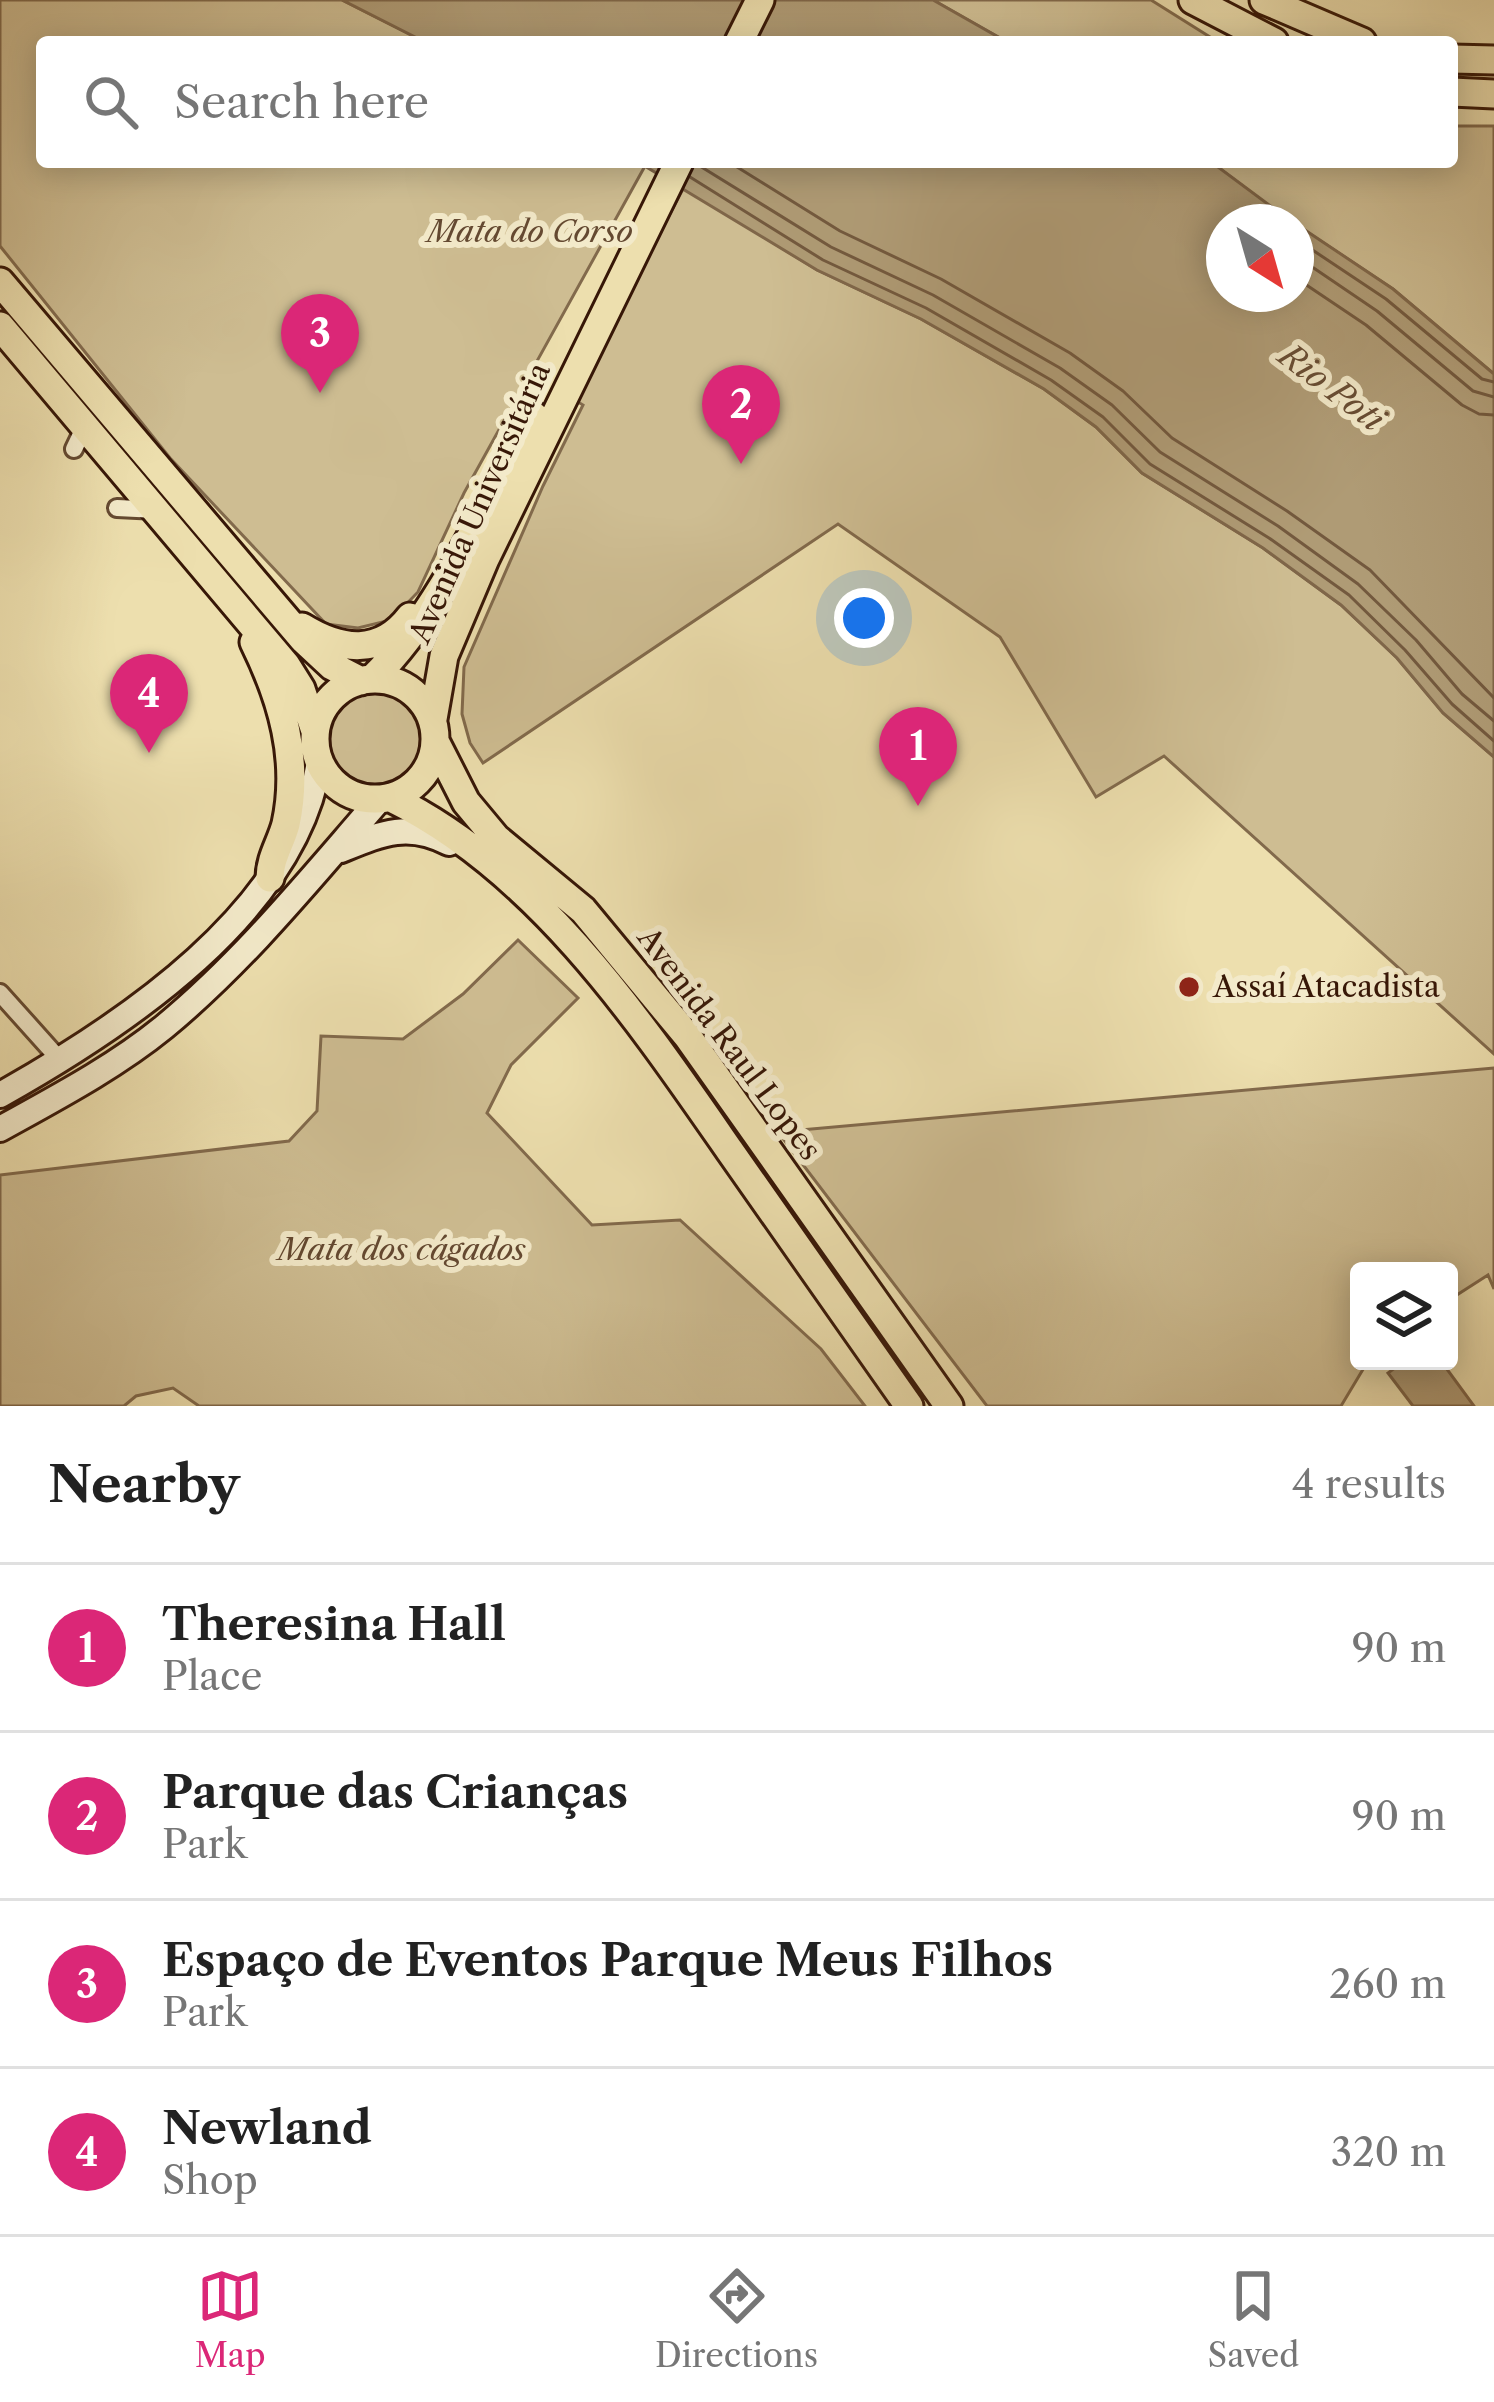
<!DOCTYPE html>
<meta charset="utf-8">
<style>
body{margin:0;font-family:"Libre Caslon Text",serif;background:#f2f2f2;color:#222}
.controls{position:absolute;right:36px;bottom:36px;display:grid;overflow:hidden;border-radius:12px;box-shadow:0 6px 30px #0003}
.controls button{width:108px;height:108px;display:grid;place-items:center;padding:0;border:0;border-bottom:3px solid #e0e0e0;background:#fff;color:#222;font:60px sans-serif}
.compass{position:absolute;left:1206px;top:204px;width:108px;height:108px;border-radius:50%;background:#fff;box-shadow:0 6px 30px #0003;rotate:143deg}
.you{position:absolute;left:864px;top:618px;width:42px;height:42px;margin:-30px;border:9px solid #fff;border-radius:50%;background:#1a73e8;box-shadow:0 0 0 18px #1a73e833}
.badge{display:grid;place-items:center;width:78px;height:78px;border-radius:50%;background:#db2777;color:#fff;font-size:39px;font-weight:700}
.pin{position:absolute;translate:-50% -99px;filter:drop-shadow(0 3px 6px #0008)}
.pin::after{content:'';position:absolute;top:63px;width:42px;height:36px;background:inherit;clip-path:polygon(0 0,100% 0,50% 100%)}
.list{margin:0;padding:0;list-style:none}
h2{display:flex;justify-content:space-between;align-items:center;height:156px;margin:0;padding:0 48px;font-size:51px}
h2 small{font-size:39px;font-weight:400;color:#767676}
.list li{display:grid;grid-template-columns:78px 1fr auto;gap:36px;align-items:center;box-sizing:border-box;height:168px;padding:0 48px;border-top:3px solid #e0e0e0}
.list b{display:block;font-size:45px;white-space:nowrap}
.list p{margin:0;font-size:39px;white-space:nowrap;color:#767676}
.list em{font-size:39px;font-style:normal;color:#767676}
.icon{flex:none;width:66px;height:66px;fill:none;stroke:currentColor;stroke-width:2;stroke-linecap:round;stroke-linejoin:round}
.map{position:relative;flex:none;width:1494px;height:1406px;overflow:hidden}
.search{position:absolute;background:#fff;box-shadow:0 6px 30px #0003;left:36px;right:36px;top:36px;height:132px;display:flex;align-items:center;gap:30px;box-sizing:border-box;padding:0 42px;border-radius:12px;color:#767676;font-size:45px}
.sheet{height:828px;background:#fff}
nav{display:flex;justify-content:space-around;align-items:center;box-sizing:border-box;height:168px;border-top:3px solid #e0e0e0;background:#fff;font-size:33px;color:#767676}
nav a{display:grid;justify-items:center;gap:6px}
nav .on{color:#db2777}
.map>svg:first-child{display:block}
.green{fill:#cebd92;stroke:#826a4c;stroke-width:3}
.water{fill:#af9b75;stroke:#7f6649;stroke-width:3}
.lines{fill:none;stroke-linecap:round;stroke-linejoin:round}
.shore{stroke:#73593e;stroke-width:3}
.minor-casing{stroke:#644931;stroke-width:22}
.secondary-casing{stroke:#371707;stroke-width:30}
.primary-casing{stroke:#371707;stroke-width:33}
.minor{stroke:#f3eaca;stroke-width:16}
.secondary{stroke:#f3eaca;stroke-width:24}
.primary{stroke:#eddfae;stroke-width:27}
.poi-dot{fill:#8f2418;stroke:#f3eaca;stroke-width:4.5}
.labels{text-anchor:middle;stroke-width:12;stroke-linejoin:round;paint-order:stroke}
.park-label{font-size:30px;font-style:italic;fill:#644931;stroke:#f3eaca}
.street-label{font-size:30px;fill:#371707;stroke:#f3eaca}
.poi-label{font-size:30px;fill:#371707;stroke:#f3eaca;text-anchor:start}
.water-label{font-size:33px;font-style:italic;fill:#674c33;stroke:#f3eaca}
</style>
<div class="map">
<svg width="1494" height="1406" viewBox="0 0 1494 1406">
<rect width="100%" height="100%" fill="#eddfae"/>
<filter id="stains"><feTurbulence type="fractalNoise" baseFrequency=".00167" numOctaves="4"/><feColorMatrix values="0 0 0 0 .2 0 0 0 0 .09 0 0 0 0 .02 0 0 0 .5 -.17"/></filter>
<radialGradient id="worn" r=".72"><stop offset=".6" stop-color="#630" stop-opacity="0"/><stop offset="1" stop-color="#630" stop-opacity=".3"/></radialGradient>
<path class="green" d="M0,0H342L425,42H42V162H638L645,166L464,493L418,592L391,620L358,628L326,624L170,458L0,246Z
M933,0H1151L1218,42H1007Z
M1452,126H1494V374L1393,289L1274,210L1211,162H1452Z
M684,187L817,270L921,319L1044,389L1096,427L1142,473L1263,548L1341,605L1397,658L1443,713L1494,757V1054L1164,756L1096,797L1000,637L838,524L483,763L470,743L462,714L464,667L543,486L583,405L573,399Z
M327 739a48 48 0 1 1 96 0a48 48 0 1 1-96 0Z
M518,940L578,998L511,1065L487,1113L592,1225L680,1220L821,1349L865,1406H199L173,1388L136,1396L124,1406H0V1175L289,1141L317,1111L321,1036L403,1039L463,994Z
M1494,1068V1289L1488,1275L1449,1300V1271H1359V1361H1368L1341,1406H987L778,1132Z"/>
<path class="water" d="M342,0H933L1007,42H425Z
M638,162H1211L1218,167L1292,222H1224V294H1296V224L1393,289L1494,374V757L1443,713L1397,658L1341,605L1263,548L1142,473L1096,427L1044,389L921,319L817,270Z
M1404,1361H1441L1474,1406H1413L1388,1373Z"/>
<g class="lines">
<path class="shore" d="M729,162L840,231L941,279L1070,353L1123,391L1172,438L1287,511L1370,570L1494,698
M695,163L831,247L933,295L1060,368L1112,405L1160,452L1278,526L1358,584L1416,640L1462,694L1494,721
M690,177L823,260L926,308L1051,380L1103,417L1150,464L1269,538L1349,595L1405,650L1452,704L1494,741
M1296,239L1386,299L1482,379L1494,382
M1296,256L1377,311L1473,391L1494,397
M1296,278L1366,325L1462,405L1479,414L1494,415"/>
<g class="minor-casing">
<path id="minor" d="M74,449L85,426
M117,508L157,510
M0,993L60,1060"/>
</g>
<g class="secondary-casing">
<path id="secondary" d="M341,850C380,834 408,821 449,843
M0,1095C123,1026 296,912 319,762
M0,1129C56,1098 115,1067 164,1027C245,960 310,879 379,800"/>
</g>
<g class="primary-casing">
<path id="primary" d="M1193,0L1274,42
M1264,0L1362,42
M739,42L760,0
M1452,59L1494,60
M1452,92L1494,94
M0,282L303,639L332,666L361,681
M0,326L286,665L301,689L315,731
M302,627C341,651 380,656 410,617
M254,642C282,699 300,760 286,824C281,843 270,858 270,878
M373,678C441,612 488,500 534,416
M315 739a60 60 0 1 1 120 0a60 60 0 1 1-120 0Z
M433,719L444,656L485,559L679,162
M436,743L466,802L496,838L583,910L688,1037L949,1406
M391,798C538,870 639,1020 730,1151C790,1236 850,1321 909,1406"/>
</g>
<use href="#minor" class="minor"/>
<use href="#secondary" class="secondary"/>
<use href="#primary" class="primary"/>
</g>
<circle class="poi-dot" cx="1189" cy="987" r="12"/>
<g class="labels">
<g class="park-label">
<text x="530" y="242">Mata do Corso</text>
<text x="402" y="1260">Mata dos cágados</text>
</g>
<g class="street-label">
<text transform="translate(480 503) rotate(-66)" y="10">Avenida Universitária</text>
<text transform="translate(729 1044) rotate(53)" y="10">Avenida Raul Lopes</text>
</g>
<g class="poi-label">
<text x="1213" y="997">Assaí Atacadista</text>
</g>
<g class="water-label">
<text transform="translate(1332 387) rotate(37)" y="12">Rio Poti</text>
</g>
</g>
<rect width="100%" height="100%" filter="url(#stains)"/>
<rect width="100%" height="100%" fill="url(#worn)"/>
</svg>
<div class="controls">
<button><svg class="icon" aria-label="layers" viewBox="0 0 24 24"><path d="M12 4l9 5-9 5-9-5zM3 14l9 5 9-5"/></svg></button>
</div>
<svg class="compass" viewBox="-18 -18 36 36"><path d="M0-13l5 13h-10z" fill="#e53935"/><path d="M0 13l5-13h-10z" fill="#767676"/></svg>
<div class="you"></div>
<div class="pin badge" style="left:918px;top:806px">1</div>
<div class="pin badge" style="left:741px;top:464px">2</div>
<div class="pin badge" style="left:320px;top:393px">3</div>
<div class="pin badge" style="left:149px;top:753px">4</div>
<div class="search"><svg class="icon" aria-label="search" viewBox="0 0 24 24"><circle cx="10" cy="10" r="6"/><path d="M15 15l6 6"/></svg>Search here</div>
</div>
<section class="sheet">
<h2>Nearby<small>4 results</small></h2>
<ul class="list">
<li><span class="badge">1</span><div><b>Theresina Hall</b><p>Place</p></div><em>90 m</em></li>
<li><span class="badge">2</span><div><b>Parque das Crianças</b><p>Park</p></div><em>90 m</em></li>
<li><span class="badge">3</span><div><b>Espaço de Eventos Parque Meus Filhos</b><p>Park</p></div><em>260 m</em></li>
<li><span class="badge">4</span><div><b>Newland</b><p>Shop</p></div><em>320 m</em></li>
</ul>
</section>
<nav>
<a class="on"><svg class="icon" aria-label="map" viewBox="0 0 24 24"><path d="M3 6l6-2 6 2 6-2v14l-6 2-6-2-6 2zM9 4v14M15 6v14"/></svg>Map</a>
<a><svg class="icon" aria-label="directions" viewBox="0 0 24 24"><path d="M12 3l9 9-9 9-9-9zM9 14v-3h6M13 9l2 2-2 2"/></svg>Directions</a>
<a><svg class="icon" aria-label="saved" viewBox="0 0 24 24"><path d="M7 4h10v16l-5-4-5 4z"/></svg>Saved</a>
</nav>
